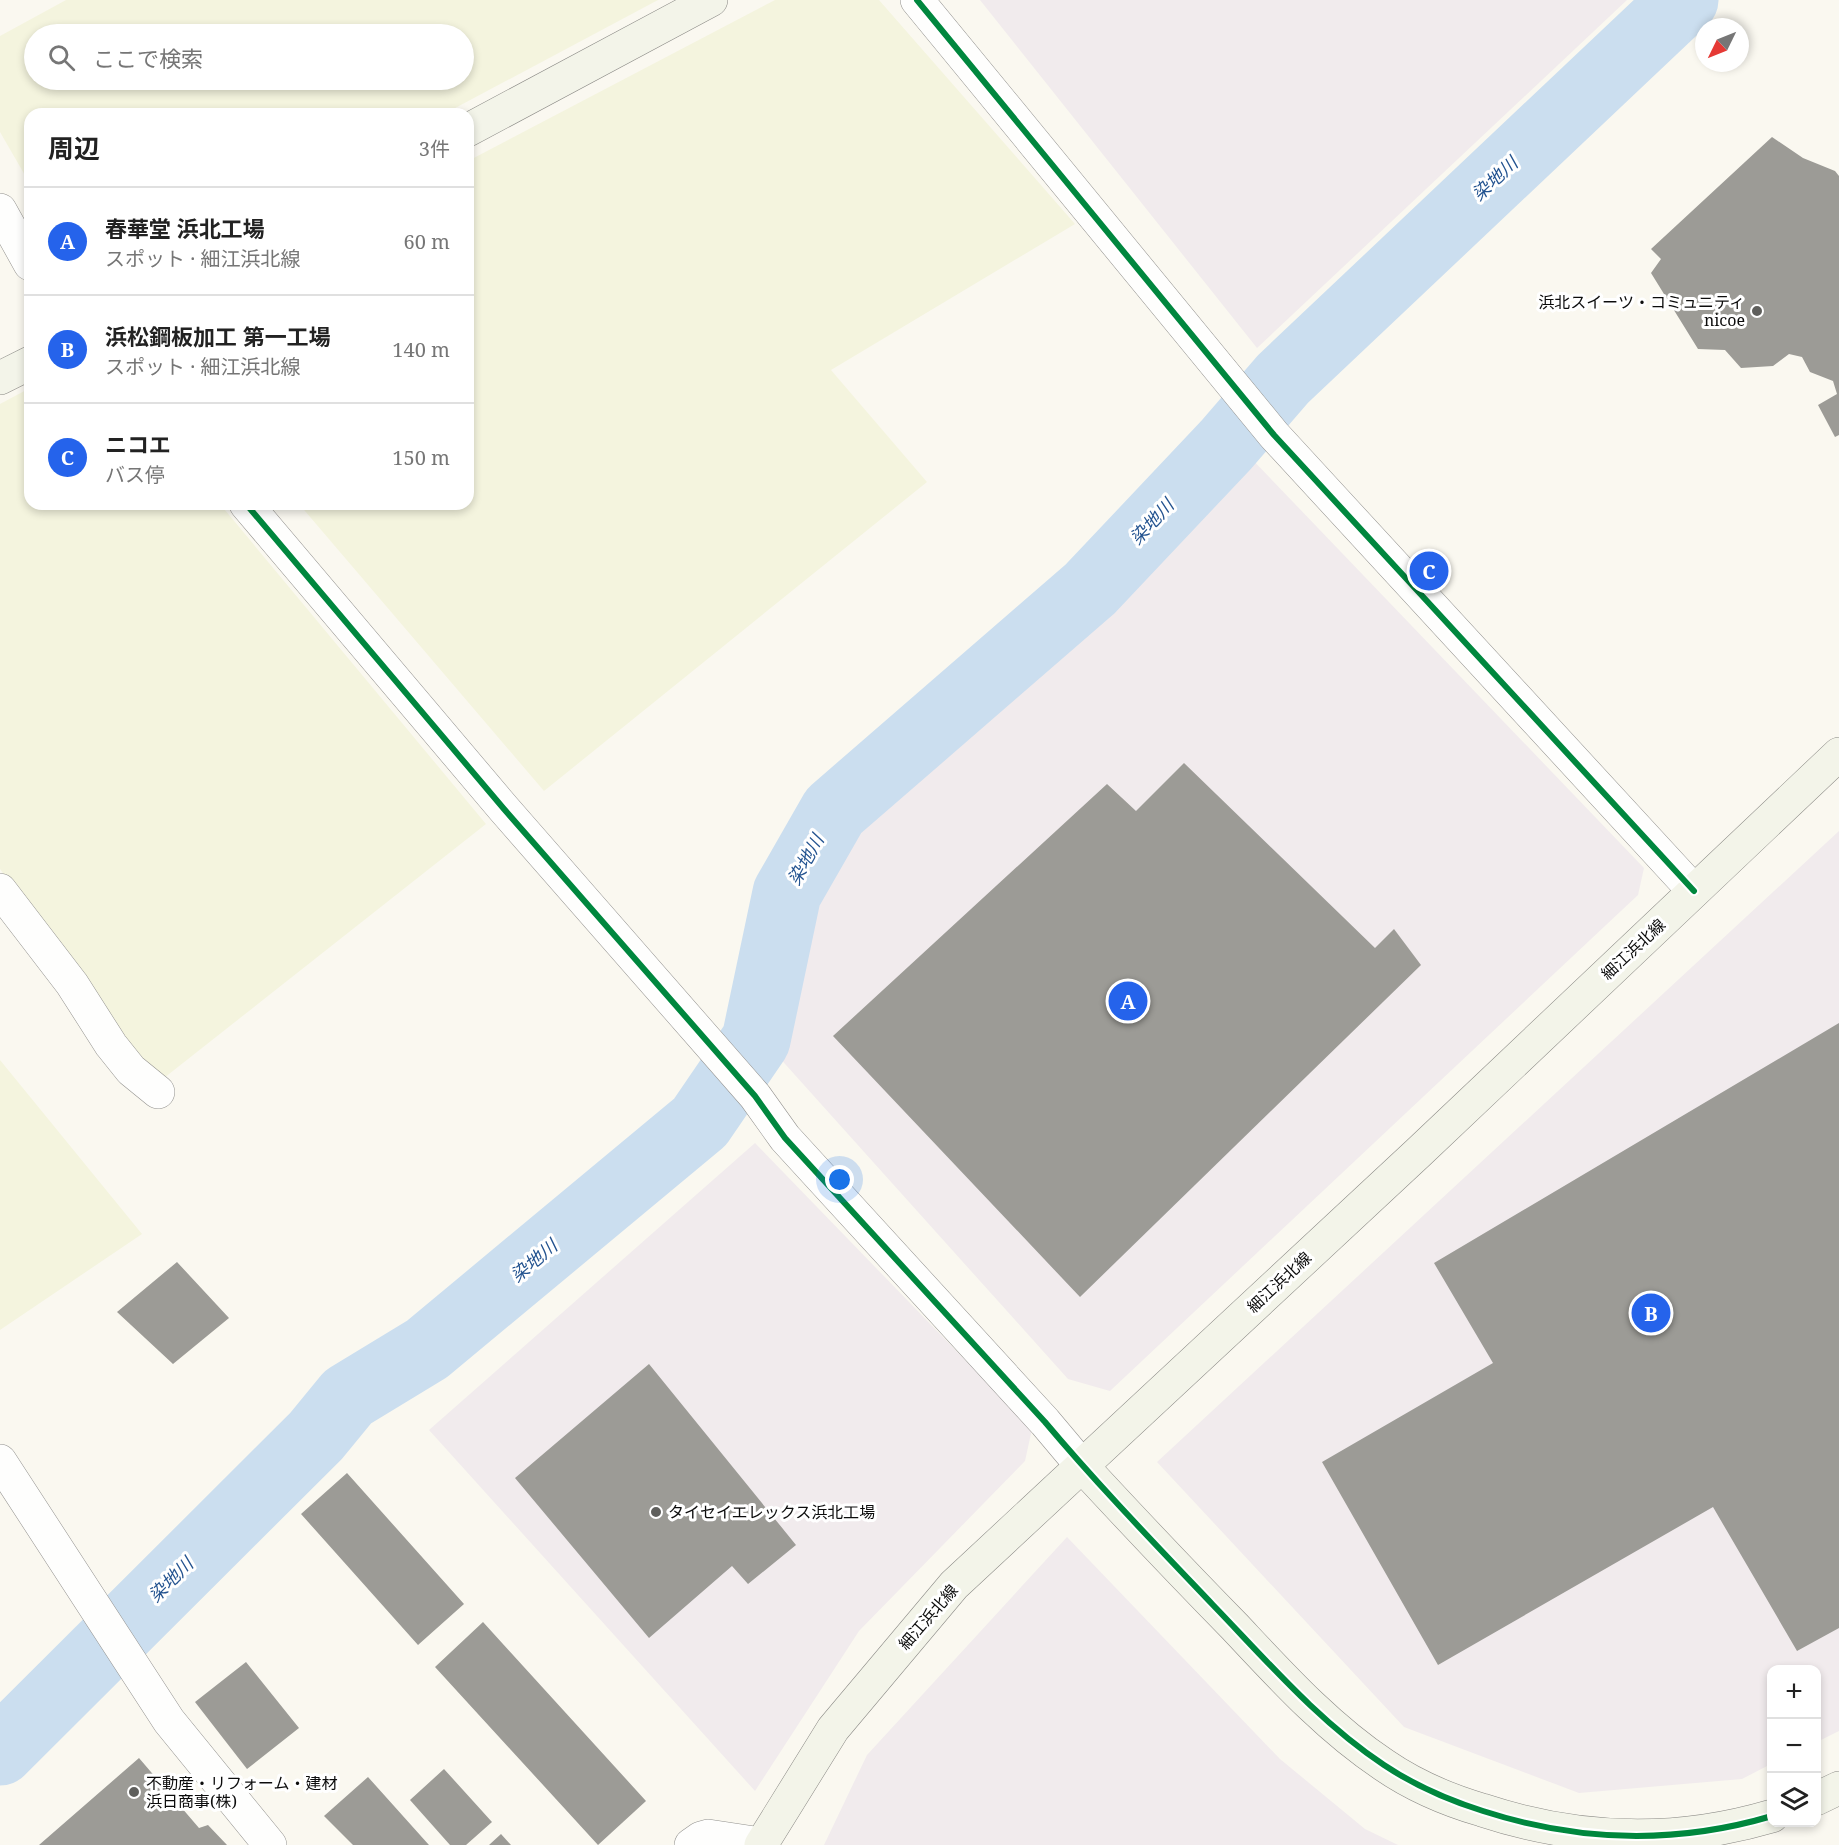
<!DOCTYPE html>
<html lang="ja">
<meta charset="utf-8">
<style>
body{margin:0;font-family:"Noto Serif","Noto Sans JP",serif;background:#f2f2f2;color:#222}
.controls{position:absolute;right:18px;bottom:18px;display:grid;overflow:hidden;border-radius:12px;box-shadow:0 3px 9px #0003}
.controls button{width:54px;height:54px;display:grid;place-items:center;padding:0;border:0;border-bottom:2px solid #e0e0e0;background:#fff;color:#222;font:30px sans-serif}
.compass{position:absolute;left:1695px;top:18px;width:54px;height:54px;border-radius:50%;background:#fff;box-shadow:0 3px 9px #0003;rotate:227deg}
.you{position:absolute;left:840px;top:1180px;width:21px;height:21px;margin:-15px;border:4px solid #fff;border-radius:50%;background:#1a73e8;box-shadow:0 0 0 9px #1a73e833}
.badge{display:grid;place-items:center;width:39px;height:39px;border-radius:50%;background:#2563eb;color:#fff;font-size:20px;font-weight:700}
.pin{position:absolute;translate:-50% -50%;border:3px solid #fff;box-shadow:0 2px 6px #0006}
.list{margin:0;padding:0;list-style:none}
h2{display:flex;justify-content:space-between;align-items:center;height:78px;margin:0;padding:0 24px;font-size:26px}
h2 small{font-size:20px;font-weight:400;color:#767676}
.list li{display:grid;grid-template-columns:39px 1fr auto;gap:18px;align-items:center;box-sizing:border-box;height:108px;padding:0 24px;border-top:2px solid #e0e0e0}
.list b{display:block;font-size:22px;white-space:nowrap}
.list p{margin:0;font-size:20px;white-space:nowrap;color:#767676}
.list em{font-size:20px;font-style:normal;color:#767676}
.icon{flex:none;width:33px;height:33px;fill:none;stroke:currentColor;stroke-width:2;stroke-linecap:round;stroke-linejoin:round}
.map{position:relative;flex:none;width:1839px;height:1845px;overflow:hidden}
.search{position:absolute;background:#fff;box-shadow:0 3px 9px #0003;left:24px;top:24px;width:450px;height:66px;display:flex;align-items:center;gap:15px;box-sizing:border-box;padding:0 21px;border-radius:33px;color:#767676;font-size:22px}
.panel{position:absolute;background:#fff;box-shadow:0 3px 9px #0003;left:24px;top:108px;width:450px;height:402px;border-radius:18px}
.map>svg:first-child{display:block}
.industrial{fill:#f1ebed}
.farmland{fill:#f4f4de;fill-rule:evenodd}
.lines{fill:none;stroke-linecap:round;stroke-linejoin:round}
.river{stroke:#cbdeef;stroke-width:69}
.building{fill:#9c9b96}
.street-casing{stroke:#93928f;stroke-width:34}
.secondary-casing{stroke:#8a8985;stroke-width:34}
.street{stroke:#fefefd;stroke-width:33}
.secondary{stroke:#f3f4e9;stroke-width:33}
.cycleway-casing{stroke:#fff;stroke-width:10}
.cycleway{stroke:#00873e;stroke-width:6}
.poi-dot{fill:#5f5f5c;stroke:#fff;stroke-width:2}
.labels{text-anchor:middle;stroke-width:6;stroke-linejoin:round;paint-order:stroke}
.poi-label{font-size:16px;fill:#0c0c0c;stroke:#fff;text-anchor:start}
.street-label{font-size:16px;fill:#0c0c0c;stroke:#fff}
.water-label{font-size:18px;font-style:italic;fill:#235390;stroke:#fff}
</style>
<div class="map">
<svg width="1839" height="1845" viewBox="0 0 1839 1845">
<rect width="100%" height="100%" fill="#faf8f0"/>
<path class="industrial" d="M980,0H1627L1257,348Z
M1248,455L1644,868L1638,895L1110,1391L1068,1379L777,1055L812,882L837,833L914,766L1115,600Z
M1839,831V1731L1817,1742L1816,1670H1772L1771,1764L1742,1779L1579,1793L1404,1727L1157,1462Z
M755,1143L1032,1429L1025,1461L859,1631L755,1791L429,1430Z
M1067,1537L1280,1759L1365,1829L1398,1845H824L867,1755Z"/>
<path class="farmland" d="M66,0H658L444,114H30V184L0,132V36ZM464,34V80H34V34Z
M775,0H879L1075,224L831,370L927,482L544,791L299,504H468V161Z
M30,388V504H220L486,824L164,1078L135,1054L0,869V404Z
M0,1060L142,1234L0,1330Z"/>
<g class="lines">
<path class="river" d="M0,1751L316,1436L348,1397L427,1349L700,1122L756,1040L787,893L834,811L1090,589L1226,445L1283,379L1684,0"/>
</g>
<path class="building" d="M1772,137L1803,158L1835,171L1839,176V435L1835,437L1818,405L1837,394L1833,381L1810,372L1802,357L1789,354L1773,366L1741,368L1725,350L1698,349L1651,273L1661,259L1651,249Z
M1184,763L1375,948L1394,929L1421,965L1080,1297L833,1036L1107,784L1136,811Z
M1839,1023V1628L1797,1651L1713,1507L1438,1665L1322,1462L1493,1363L1434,1263Z
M177,1262L229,1318L173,1364L117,1312Z
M649,1364L796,1545L748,1584L732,1566L649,1638L515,1478Z
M347,1473L464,1604L418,1645L301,1514Z
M483,1622L646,1801L598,1845L435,1667Z
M246,1662L299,1728L247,1769L195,1702Z
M139,1758L199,1828L208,1825L227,1845H39Z
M444,1769L492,1822L466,1845H450L410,1800Z
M368,1777L429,1845H353L324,1816Z
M501,1834L511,1845H489Z"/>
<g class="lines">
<g class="street-casing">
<path id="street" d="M917,0L1274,435L1694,891
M0,210L30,264
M246,504L504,809L755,1096L785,1138L1045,1422L1082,1466
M0,890L72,984L111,1045L131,1070L158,1092
M0,1461L169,1721L270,1845
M691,1845L701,1838L708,1836L761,1844"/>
</g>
<g class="secondary-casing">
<path id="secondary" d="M468,130L711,0
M0,378L30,363
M1082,1466C1132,1520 1183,1574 1235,1627C1281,1676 1327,1727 1384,1765C1413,1785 1448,1800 1482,1810C1579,1842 1674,1845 1772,1816
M1816,1799L1839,1788
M761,1845L833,1729L954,1585L1418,1153L1839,754"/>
</g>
<use href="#street" class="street"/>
<use href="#secondary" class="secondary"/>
<g class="cycleway-casing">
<path id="cycleway" d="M917,0L1274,435L1694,891
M246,504L504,809L755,1096L785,1138L1045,1422C1098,1485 1156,1545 1213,1605C1267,1661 1319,1722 1384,1765C1414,1785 1448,1800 1483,1811C1579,1842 1674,1845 1772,1816"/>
</g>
<use href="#cycleway" class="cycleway"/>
</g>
<g class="poi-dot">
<circle cx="1757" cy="311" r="6"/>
<circle cx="656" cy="1512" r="6"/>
<circle cx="134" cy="1792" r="6"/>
</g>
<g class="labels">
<g class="poi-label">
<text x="1745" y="308" text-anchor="end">浜北スイーツ・コミュニティ<tspan x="1745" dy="18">nicoe</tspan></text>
<text x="668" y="1518">タイセイエレックス浜北工場</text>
<text x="146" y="1789">不動産・リフォーム・建材<tspan x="146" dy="18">浜日商事(株)</tspan></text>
</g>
<g class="street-label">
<text transform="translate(1633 949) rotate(-43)" y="6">細江浜北線</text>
<text transform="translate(1279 1282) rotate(-43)" y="6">細江浜北線</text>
<text transform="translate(928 1617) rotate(-49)" y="6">細江浜北線</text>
</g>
<g class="water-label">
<text transform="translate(1495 179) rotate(-43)" y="6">染地川</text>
<text transform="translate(1152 522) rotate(-47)" y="6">染地川</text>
<text transform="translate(806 860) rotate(-61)" y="6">染地川</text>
<text transform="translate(534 1261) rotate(-40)" y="6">染地川</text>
<text transform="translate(171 1580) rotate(-45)" y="6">染地川</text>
</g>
</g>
</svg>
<div class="controls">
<button>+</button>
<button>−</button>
<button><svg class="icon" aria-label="layers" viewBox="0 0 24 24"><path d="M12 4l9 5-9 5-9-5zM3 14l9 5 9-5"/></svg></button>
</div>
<svg class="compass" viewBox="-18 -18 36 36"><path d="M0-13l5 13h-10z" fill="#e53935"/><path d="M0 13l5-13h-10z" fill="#767676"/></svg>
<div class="you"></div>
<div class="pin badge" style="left:1128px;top:1001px">A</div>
<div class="pin badge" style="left:1651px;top:1313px">B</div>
<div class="pin badge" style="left:1429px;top:571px">C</div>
<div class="search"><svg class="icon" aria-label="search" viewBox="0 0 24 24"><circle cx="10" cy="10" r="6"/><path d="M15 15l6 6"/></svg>ここで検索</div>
<section class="panel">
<h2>周辺<small>3件</small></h2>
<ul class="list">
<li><span class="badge">A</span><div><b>春華堂 浜北工場</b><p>スポット · 細江浜北線</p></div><em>60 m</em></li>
<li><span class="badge">B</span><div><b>浜松鋼板加工 第一工場</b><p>スポット · 細江浜北線</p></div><em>140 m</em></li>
<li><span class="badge">C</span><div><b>ニコエ</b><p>バス停</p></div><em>150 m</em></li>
</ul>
</section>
</div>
